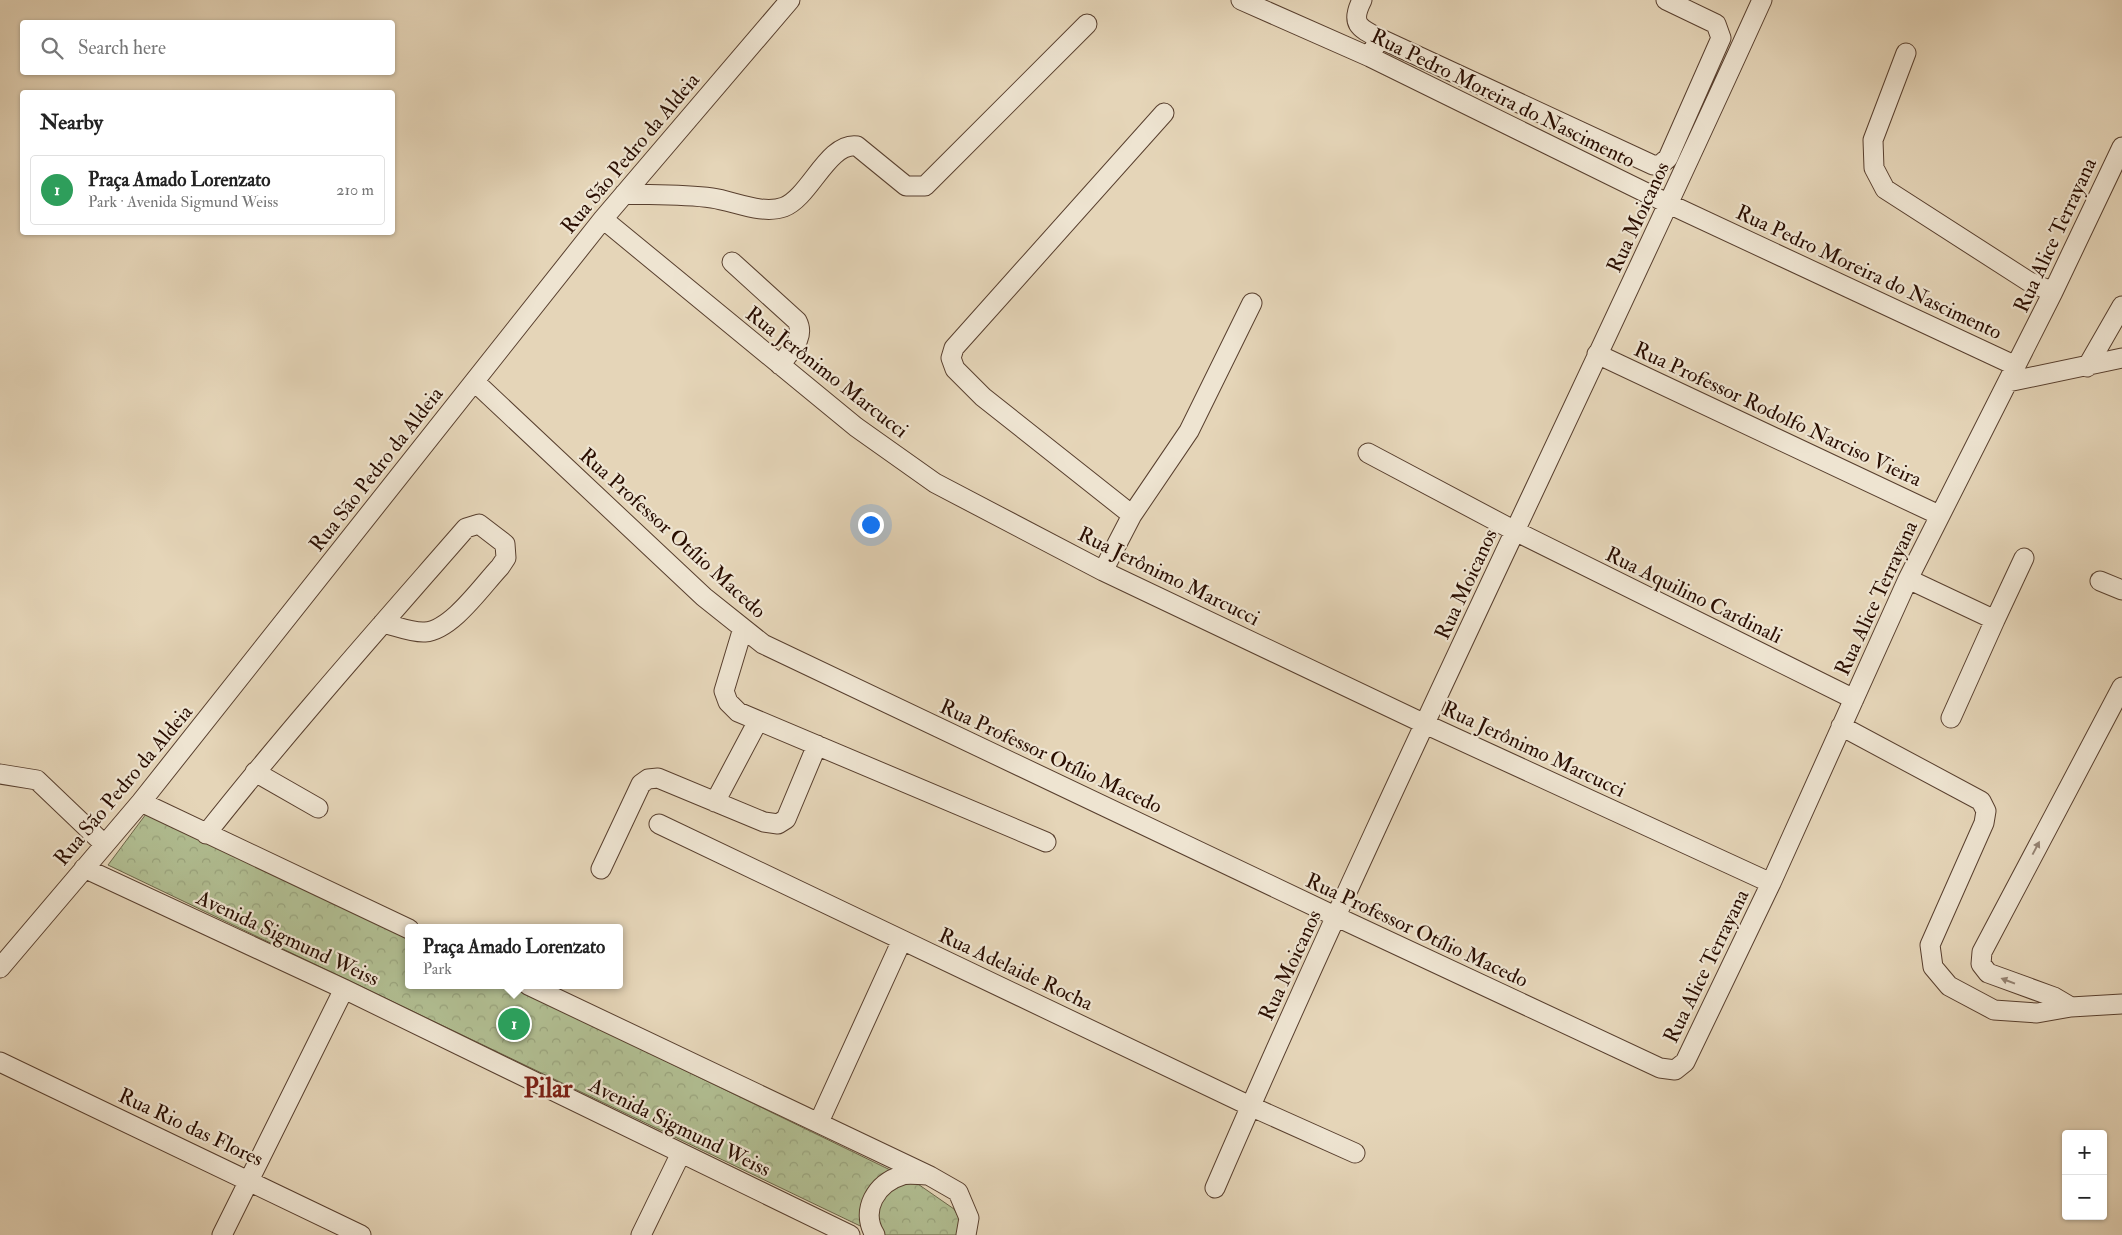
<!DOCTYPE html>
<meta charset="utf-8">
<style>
body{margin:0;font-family:"IM FELL Double Pica",serif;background:#f6f6f6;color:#222}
.controls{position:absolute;right:15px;bottom:15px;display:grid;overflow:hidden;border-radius:5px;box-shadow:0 1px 4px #0004}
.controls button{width:45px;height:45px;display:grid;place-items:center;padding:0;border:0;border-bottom:1px solid #e0e0e0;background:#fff;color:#222;font:25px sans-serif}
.you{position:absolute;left:870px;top:524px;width:18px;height:18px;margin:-12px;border:4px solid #fff;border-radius:50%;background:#1a73e8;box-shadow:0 0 0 8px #1a73e833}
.badge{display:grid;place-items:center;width:32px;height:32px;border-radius:50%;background:#0f766e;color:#fff;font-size:16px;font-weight:700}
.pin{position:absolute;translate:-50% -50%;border:2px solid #fff;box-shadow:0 1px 5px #0006}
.popup{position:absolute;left:405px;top:924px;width:218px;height:65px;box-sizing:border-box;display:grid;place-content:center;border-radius:5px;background:#fff;filter:drop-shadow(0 1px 4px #0005);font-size:16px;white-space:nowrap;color:#767676}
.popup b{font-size:19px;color:#222}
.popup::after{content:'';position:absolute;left:50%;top:100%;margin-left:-10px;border:10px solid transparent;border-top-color:#fff}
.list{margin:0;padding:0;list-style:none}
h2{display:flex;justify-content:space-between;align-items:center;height:65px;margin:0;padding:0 20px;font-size:21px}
h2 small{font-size:16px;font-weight:400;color:#767676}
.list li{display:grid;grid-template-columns:32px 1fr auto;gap:15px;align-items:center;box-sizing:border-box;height:70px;margin:0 10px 10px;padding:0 10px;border:1px solid #e0e0e0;border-radius:5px}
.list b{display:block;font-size:19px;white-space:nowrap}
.list p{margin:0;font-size:16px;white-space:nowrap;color:#767676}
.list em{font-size:16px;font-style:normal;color:#767676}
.icon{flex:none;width:28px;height:28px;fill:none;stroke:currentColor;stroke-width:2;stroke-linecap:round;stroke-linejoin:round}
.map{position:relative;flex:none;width:2122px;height:1235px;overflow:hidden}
.search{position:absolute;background:#fff;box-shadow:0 1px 4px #0004;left:20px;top:20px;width:375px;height:55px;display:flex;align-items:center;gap:12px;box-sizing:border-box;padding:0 18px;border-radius:5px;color:#767676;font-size:19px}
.panel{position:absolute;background:#fff;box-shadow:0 1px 4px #0004;left:20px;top:90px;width:375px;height:145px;border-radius:5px}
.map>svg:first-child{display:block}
.forest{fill:url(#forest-crowns);stroke:#6d6649}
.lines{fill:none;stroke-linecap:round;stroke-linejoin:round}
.minor-casing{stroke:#583f2e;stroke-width:21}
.minor{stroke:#eee4d1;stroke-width:19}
.oneway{fill:#958373}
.labels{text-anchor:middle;stroke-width:4.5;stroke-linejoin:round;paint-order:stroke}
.street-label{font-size:21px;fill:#290d00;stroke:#eee4d1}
.district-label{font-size:26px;font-weight:bold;fill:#7a1f14;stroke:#eee4d1}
</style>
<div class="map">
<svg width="2122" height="1235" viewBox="0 0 2122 1235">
<defs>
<pattern id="forest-crowns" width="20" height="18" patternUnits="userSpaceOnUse" patternTransform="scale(1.25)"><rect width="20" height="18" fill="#b1be92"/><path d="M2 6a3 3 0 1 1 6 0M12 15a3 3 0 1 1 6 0" fill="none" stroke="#98a27c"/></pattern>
</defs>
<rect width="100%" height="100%" fill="#e5d5b8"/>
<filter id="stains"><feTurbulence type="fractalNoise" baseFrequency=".004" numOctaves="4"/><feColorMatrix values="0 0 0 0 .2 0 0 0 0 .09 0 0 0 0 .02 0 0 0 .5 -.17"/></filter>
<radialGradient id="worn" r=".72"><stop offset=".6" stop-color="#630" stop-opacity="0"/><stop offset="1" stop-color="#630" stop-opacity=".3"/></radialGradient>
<path class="forest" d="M149,810L409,937V985H509L915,1182L954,1209L966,1230L962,1235H879L108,865Z"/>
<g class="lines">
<g class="minor-casing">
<path id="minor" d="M1241,0L1370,57L1669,204L2016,366
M1362,0C1350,24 1359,28 1379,38
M1906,53L1873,140L1874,168L1885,189L2028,281L2053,292
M1370,57L1379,38L1653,165H1660L1668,158L1721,38L1716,24L1666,0
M624,194C653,195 683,194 712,198C734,201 762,215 784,207C810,197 828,142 857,146L906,186H925L1087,24
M603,219L856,427L935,483L1103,571L1425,724L1771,883
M732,262L797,321C806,338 790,351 780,365
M1597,354L1939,515
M2087,367L2122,306
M475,382L704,597L763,644L1337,917L1660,1068L1675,1070L1685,1062L1771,883L1908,579L2053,292L2122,147
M2008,382L2122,358
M1368,453L1515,531L1854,699
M1132,515L983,397L955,369L951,358L954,348L1164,113
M1103,571L1132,515L1189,431L1252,303
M1908,579L1995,620L1951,718
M2100,581L2122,590
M1995,620L2024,558
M743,628L724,691L728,702L738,712L1046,842
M1841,726L1981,801L1986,811L1984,823L1930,945L1933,967L1949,986L1994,1010L2037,1013L2071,1007L2122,1004
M255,772L318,808
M0,774L37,780L104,844
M141,802L409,929
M715,802L758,721
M659,824L1250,1106L1355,1153
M206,834C289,729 378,629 466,528L479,524L505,544L506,558L500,567C482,586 452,630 425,632C412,633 396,626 383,623
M84,868L344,989L850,1235
M601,869L641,784L648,779L658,778L764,822L778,824L786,819L817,745
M0,968L141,802L603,219L790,0
M528,985L930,1176L958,1192L969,1218L966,1235
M2071,1007L2054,997L1988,973L1981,964L1982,952L2122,687
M0,1062L361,1235
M819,1122L902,940
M1215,1188C1388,788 1582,397 1762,0
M222,1235L344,989
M641,1235L681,1153
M875,1235C860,1210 876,1183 903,1175C910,1173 919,1175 926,1175"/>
</g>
<use href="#minor" class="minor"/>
</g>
<defs><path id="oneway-solid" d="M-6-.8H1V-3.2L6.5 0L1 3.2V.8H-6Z" transform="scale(1.25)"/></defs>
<g class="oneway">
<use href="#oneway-solid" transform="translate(2036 848) rotate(-62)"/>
<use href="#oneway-solid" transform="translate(2008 981) rotate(-159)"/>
</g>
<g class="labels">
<g class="street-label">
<text transform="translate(1503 98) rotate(26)" y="7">Rua Pedro Moreira do Nascimento</text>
<text transform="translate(630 153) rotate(-50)" y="7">Rua São Pedro da Aldeia</text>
<text transform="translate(1638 217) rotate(-65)" y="7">Rua Moicanos</text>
<text transform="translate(2055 235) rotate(-65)" y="7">Rua Alice Terrayana</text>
<text transform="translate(1869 272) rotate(25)" y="7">Rua Pedro Moreira do Nascimento</text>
<text transform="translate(827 372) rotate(38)" y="7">Rua Jerônimo Marcucci</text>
<text transform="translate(1778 414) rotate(25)" y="7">Rua Professor Rodolfo Narciso Vieira</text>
<text transform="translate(376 469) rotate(-52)" y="7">Rua São Pedro da Aldeia</text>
<text transform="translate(673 533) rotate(42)" y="7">Rua Professor Otílio Macedo</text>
<text transform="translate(1169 576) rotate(26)" y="7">Rua Jerônimo Marcucci</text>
<text transform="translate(1466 584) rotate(-65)" y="7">Rua Moicanos</text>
<text transform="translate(1694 595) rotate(26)" y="7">Rua Aquilino Cardinali</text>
<text transform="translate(1876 598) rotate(-65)" y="7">Rua Alice Terrayana</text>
<text transform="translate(1534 749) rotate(25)" y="7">Rua Jerônimo Marcucci</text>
<text transform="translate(1051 756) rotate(25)" y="7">Rua Professor Otílio Macedo</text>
<text transform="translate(123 785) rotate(-50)" y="7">Rua São Pedro da Aldeia</text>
<text transform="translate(1417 930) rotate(25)" y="7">Rua Professor Otílio Macedo</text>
<text transform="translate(288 938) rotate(25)" y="7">Avenida Sigmund Weiss</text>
<text transform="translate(1290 965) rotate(-65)" y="7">Rua Moicanos</text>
<text transform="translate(1706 966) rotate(-64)" y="7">Rua Alice Terrayana</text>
<text transform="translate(1016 969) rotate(25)" y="7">Rua Adelaide Rocha</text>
<text transform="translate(191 1127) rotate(25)" y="7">Rua Rio das Flores</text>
<text transform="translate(680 1127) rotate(26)" y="7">Avenida Sigmund Weiss</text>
</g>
<g class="district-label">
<text x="548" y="1097">Pilar</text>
</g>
</g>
<rect width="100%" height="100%" filter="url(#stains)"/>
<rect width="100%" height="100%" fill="url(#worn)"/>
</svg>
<div class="controls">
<button>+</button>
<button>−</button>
</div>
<div class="you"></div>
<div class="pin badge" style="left:514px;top:1024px;background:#2e9e5b">1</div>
<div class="popup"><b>Praça Amado Lorenzato</b>Park</div>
<div class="search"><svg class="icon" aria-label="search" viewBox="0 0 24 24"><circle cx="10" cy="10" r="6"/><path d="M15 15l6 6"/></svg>Search here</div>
<section class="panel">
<h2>Nearby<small></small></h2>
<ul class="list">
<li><span class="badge" style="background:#2e9e5b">1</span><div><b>Praça Amado Lorenzato</b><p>Park · Avenida Sigmund Weiss</p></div><em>210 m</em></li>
</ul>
</section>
</div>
